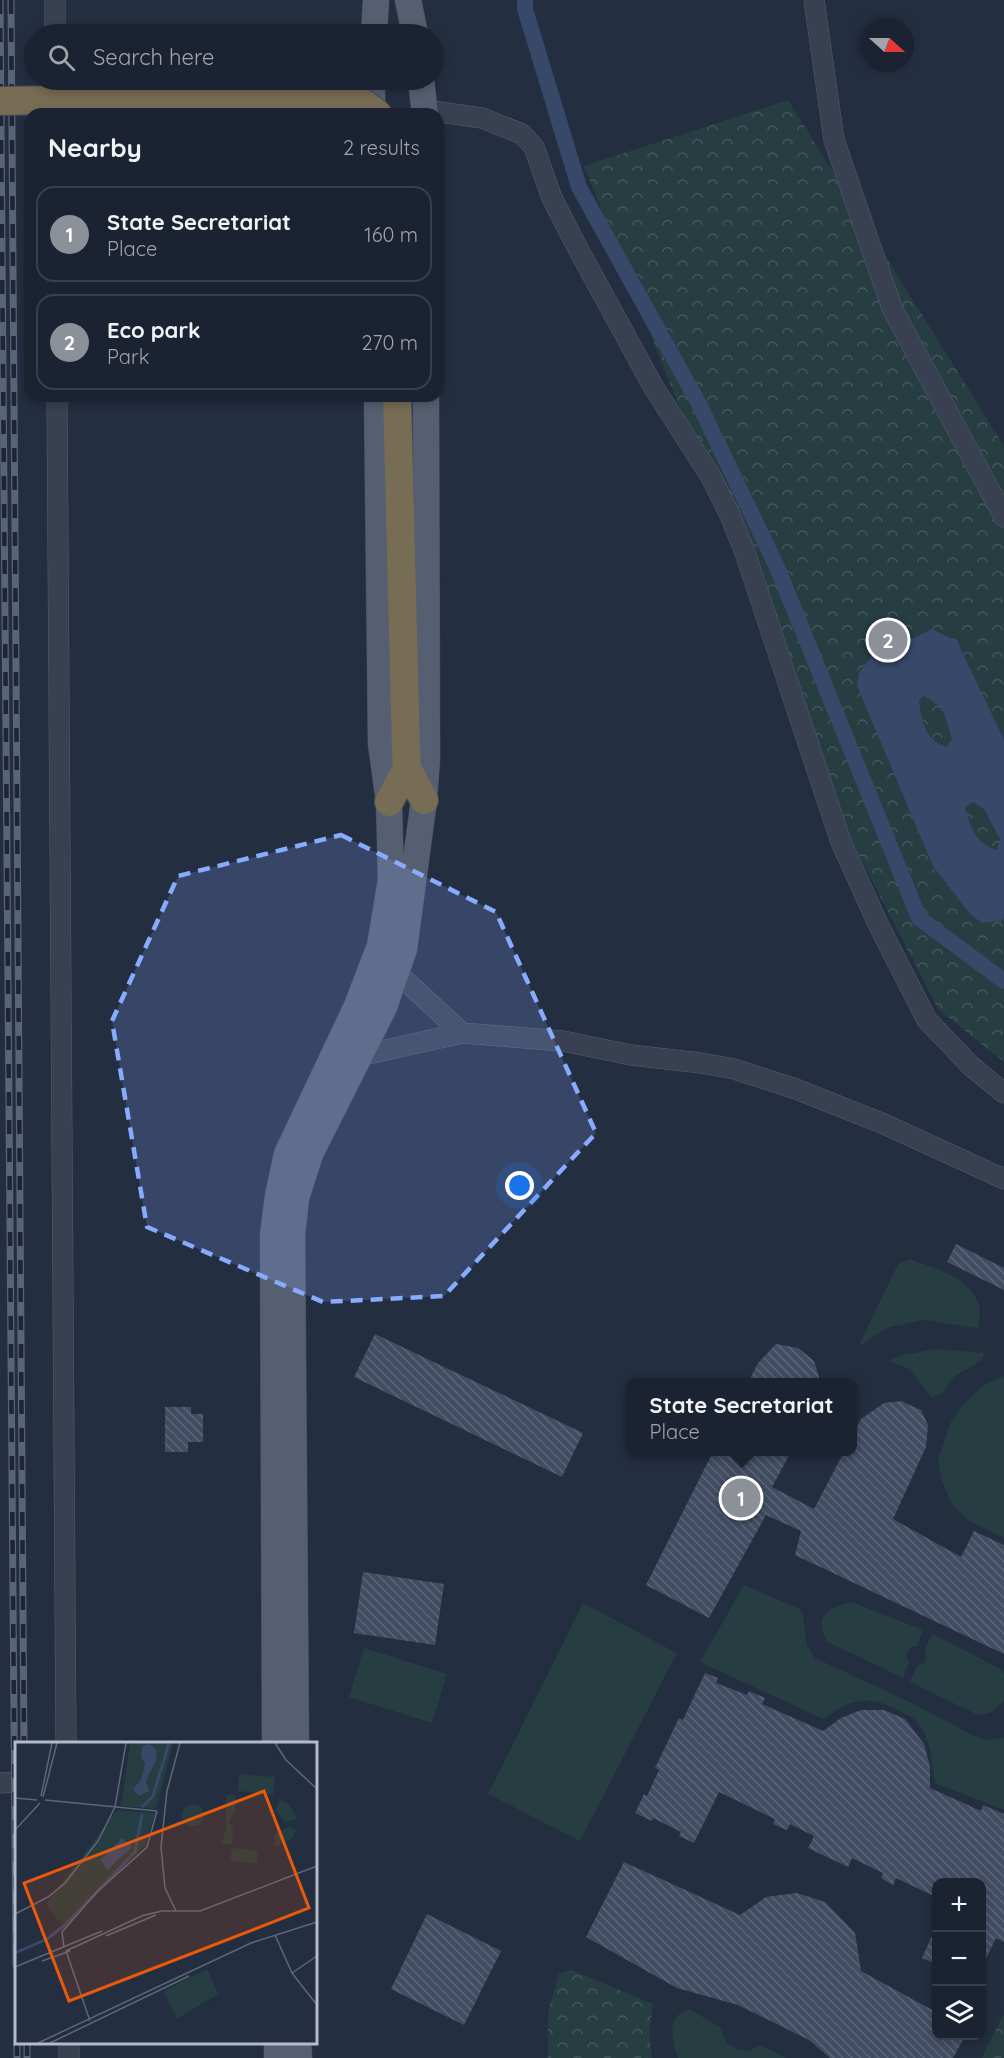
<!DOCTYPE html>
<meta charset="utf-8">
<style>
body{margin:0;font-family:Quicksand,sans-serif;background:#282f3d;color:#f1f3f6}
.controls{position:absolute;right:18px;bottom:18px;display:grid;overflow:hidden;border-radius:12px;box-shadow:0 3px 9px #0003}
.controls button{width:54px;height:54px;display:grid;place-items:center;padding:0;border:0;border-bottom:2px solid #393f4d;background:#1b2231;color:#f1f3f6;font:30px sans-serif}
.compass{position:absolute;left:860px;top:18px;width:54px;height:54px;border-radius:50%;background:#1b2231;box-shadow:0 3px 9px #0003;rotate:111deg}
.you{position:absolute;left:520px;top:1186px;width:21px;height:21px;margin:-15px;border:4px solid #fff;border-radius:50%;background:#1a73e8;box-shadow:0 0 0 9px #1a73e833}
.badge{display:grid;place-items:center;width:39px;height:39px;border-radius:50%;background:#8c9099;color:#fff;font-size:20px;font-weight:700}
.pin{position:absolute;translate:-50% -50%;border:3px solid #fff;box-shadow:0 2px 6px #0006}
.popup{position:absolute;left:626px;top:1378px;width:231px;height:78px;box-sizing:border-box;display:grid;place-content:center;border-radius:12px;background:#1b2231;filter:drop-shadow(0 2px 4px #0005);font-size:20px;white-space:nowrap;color:#a0a4ab}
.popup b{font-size:22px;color:#f1f3f6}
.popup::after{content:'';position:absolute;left:50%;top:100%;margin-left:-12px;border:12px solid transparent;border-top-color:#1b2231}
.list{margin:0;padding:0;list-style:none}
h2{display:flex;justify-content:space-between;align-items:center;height:78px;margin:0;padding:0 24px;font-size:26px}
h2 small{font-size:20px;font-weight:400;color:#a0a4ab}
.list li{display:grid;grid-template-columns:39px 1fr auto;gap:18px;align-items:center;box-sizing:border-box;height:96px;margin:0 12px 12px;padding:0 12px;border:2px solid #393f4d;border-radius:18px}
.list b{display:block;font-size:22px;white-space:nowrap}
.list p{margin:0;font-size:20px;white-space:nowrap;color:#a0a4ab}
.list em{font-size:20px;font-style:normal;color:#a0a4ab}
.icon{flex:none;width:33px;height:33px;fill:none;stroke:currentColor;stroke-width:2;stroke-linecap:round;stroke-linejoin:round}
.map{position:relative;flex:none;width:1004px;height:2058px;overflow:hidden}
.search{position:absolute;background:#1b2231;box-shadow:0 3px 9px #0003;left:24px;top:24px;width:420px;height:66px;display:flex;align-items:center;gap:15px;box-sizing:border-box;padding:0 21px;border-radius:33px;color:#a0a4ab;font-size:22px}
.panel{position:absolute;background:#1b2231;box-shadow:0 3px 9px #0003;left:24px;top:108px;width:420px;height:294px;border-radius:18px}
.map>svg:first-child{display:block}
.green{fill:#263d42}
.park{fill:url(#park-crowns)}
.water{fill:#374869;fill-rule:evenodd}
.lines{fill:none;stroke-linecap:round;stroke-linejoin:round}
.canal{stroke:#374869;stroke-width:16}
.building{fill:url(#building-back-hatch)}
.minor-casing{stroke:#565e6e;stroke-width:21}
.major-casing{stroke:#41495a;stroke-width:27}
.highway-casing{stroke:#434b5b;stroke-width:30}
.minor{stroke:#384051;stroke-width:20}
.major{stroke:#565f71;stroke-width:26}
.highway{stroke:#776c54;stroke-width:28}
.rail-casing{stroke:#5a6478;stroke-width:7}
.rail{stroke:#1d2536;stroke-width:4.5;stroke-dasharray:14;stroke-linecap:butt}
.highway-bridge-casing{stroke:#434b5b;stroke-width:30;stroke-linecap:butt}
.highway-bridge{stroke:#776c54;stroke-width:28}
.marked{fill:#87acfe;fill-opacity:0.2;stroke:#87acfe;stroke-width:4.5;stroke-dasharray:12 8;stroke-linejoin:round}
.inset-river{fill:none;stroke:#374869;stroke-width:3}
.inset-road{fill:none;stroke:#5e6678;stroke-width:1.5}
.view{fill:#e8590c;fill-opacity:0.15;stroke:#e8590c;stroke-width:3}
.inset-edge{fill:none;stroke:#b4bbcb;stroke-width:3}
</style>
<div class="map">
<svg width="1004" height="2058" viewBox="0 0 1004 2058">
<defs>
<pattern id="park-crowns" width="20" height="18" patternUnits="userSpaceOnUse" patternTransform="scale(1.5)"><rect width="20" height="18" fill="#263d42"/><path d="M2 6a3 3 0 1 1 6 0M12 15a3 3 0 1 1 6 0" fill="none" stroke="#43575c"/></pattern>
<pattern id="building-back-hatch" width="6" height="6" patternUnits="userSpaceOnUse" patternTransform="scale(1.5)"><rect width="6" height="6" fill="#424d63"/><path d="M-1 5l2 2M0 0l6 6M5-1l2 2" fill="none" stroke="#5b6578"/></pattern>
</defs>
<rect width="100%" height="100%" fill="#242e41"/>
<path class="green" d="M910,1259C932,1268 966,1276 977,1300C982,1309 979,1318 978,1328L923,1320L886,1328L862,1345L860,1343L898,1264Z
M936,1349L984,1353L982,1360L954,1377L940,1395L931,1397L910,1369L888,1361L902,1355Z
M1004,1376V1538L969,1521L953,1506L942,1482L938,1460L951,1422L964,1404L985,1384Z
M744,1585L800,1609L803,1616L807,1646L815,1658L912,1703L976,1737L986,1740L1004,1737V1810L935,1783C932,1762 931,1737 916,1721C912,1717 905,1714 900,1711C868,1694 852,1698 823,1719L700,1662Z
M852,1602L923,1630L917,1646L912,1647L906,1655L909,1661L903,1678L828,1642C812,1617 828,1607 852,1602Z
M583,1603L677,1653L580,1841L488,1794Z
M933,1634L1002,1670L1004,1674V1701L992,1712L978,1715L910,1682L917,1666L926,1662L925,1648Z
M364,1648L447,1674L432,1723L349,1697Z
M689,2009L720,2027L726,2043L736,2049L748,2051L761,2045L786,2058H678C672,2038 665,2017 689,2009Z"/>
<path class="park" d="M788,100L1004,446V1062L938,1009L848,834L584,166Z
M572,1970L653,2004L649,2031L652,2058H548V2013L559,1973Z
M1004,2013V2058H982Z"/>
<path class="water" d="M932,629L957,641L1004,740V918L1001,921L982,923L970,914L933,866L857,686L859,673L870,658ZM925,695L943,710L952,739L946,747C924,739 922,721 919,700ZM973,802L984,809L1000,839L997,850C976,844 971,828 965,808Z"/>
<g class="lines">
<path class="canal" d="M525,0V9L579,187L698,402L777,567L919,918L1004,981"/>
</g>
<path class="building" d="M956,1244L1004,1268V1290L947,1262Z
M375,1334L583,1433L562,1477L354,1377Z
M776,1344L798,1348L814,1361L821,1383H748L758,1363Z
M901,1401L921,1410L928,1425L926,1447L893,1519L961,1557L974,1531L1004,1545V1654L795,1555L801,1531L766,1515L709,1618L646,1585L713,1452H791L772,1487L814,1509L844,1452H852V1436L861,1419L884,1403Z
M165,1407H191V1414H203V1442H188V1452H165Z
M363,1572L444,1584L435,1645L354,1633Z
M705,1673L718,1678L716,1683L747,1695L749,1691L765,1698L762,1704L823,1731L841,1718L861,1710H884L905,1719L924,1744L930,1767V1788L981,1811L983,1805L1004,1814V1942L996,1938L981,1969V1882H936V1897L896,1878L893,1885L881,1878L883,1873L852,1858L848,1867L808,1848L814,1836L790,1824L787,1830L773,1824L775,1819L719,1792L694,1843L679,1836L681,1832L653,1818L652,1821L635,1813L644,1794L647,1796L659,1770L655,1768L679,1718L683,1720Z
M624,1862L740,1915L766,1897L797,1893L825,1902L855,1933L861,1971L936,2012V2036H965L953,2058H830L809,2040L738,2005L677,1988L586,1937Z
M427,1914L501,1951L464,2025L391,1989Z
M936,1927V1964L922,1958Z"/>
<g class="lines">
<g class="minor-casing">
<path id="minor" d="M55,0V34
M814,0L834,140L892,308L1004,517
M56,80L57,113
M245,80L279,92
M418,114L425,110L482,118L522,134L534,147L552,198L576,245L654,388L711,477L730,515L744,550L841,842L878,924L927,1020L971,1066L1004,1093
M57,396L66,1743
M396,972L462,1033
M359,1056L462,1033L563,1041L631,1055L701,1063L734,1069L796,1089L884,1124L1004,1179
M0,1783L16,1782
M69,2042V2058"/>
</g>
<g class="major-casing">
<path id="major" d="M408,0L415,34
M374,34L376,0
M421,80L425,114
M372,114V80
M275,1743L273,1235L278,1196L287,1154L357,1006L380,946L391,880L389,802L381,744L377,396
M296,1743L292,1235L296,1198L310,1154L384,1007L404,949L424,800L427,759L426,396
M277,2042V2058
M298,2042L299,2058"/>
</g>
<g class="highway-casing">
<path id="highway" d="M397,396L406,751L407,768L424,800
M389,802L407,768"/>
</g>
<use href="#minor" class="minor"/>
<use href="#major" class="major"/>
<use href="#highway" class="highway"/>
<g class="rail-casing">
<path id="rail" d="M0,0L16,1965
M11,0L24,1743
M17,2042V2058
M27,2042V2058"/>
</g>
<use href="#rail" class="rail"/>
<g class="highway-bridge-casing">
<path id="highway-bridge" d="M0,101L225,97L343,99L363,103L378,114"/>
</g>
<use href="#highway-bridge" class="highway-bridge"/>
</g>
<path class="marked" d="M341,835L496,912L596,1133L444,1296L323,1302L147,1227L112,1021L178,876Z"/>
<g transform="translate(15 1742)">
<rect width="302" height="302" fill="#242e41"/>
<path d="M211,53H221L220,70L213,79L218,86L217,103L206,101L211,89ZM167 73a11 11 0 1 1 22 0a11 11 0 1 1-22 0ZM217,106L243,109L242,121L215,119ZM192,227L203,252L162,277L149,249Z" fill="#263d42"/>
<path d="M115,1H158L141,67L106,64ZM224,32L260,35L258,53L223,49ZM265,57L274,63L283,77L270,80L261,69ZM102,68L140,71L130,104L47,183L31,162ZM274,84L281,88L278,96L260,105L259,93Z" fill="#263d42"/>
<path d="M134,2L141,7L142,16L131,39L134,49L124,54L118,47L126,38L130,21L126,15L127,4ZM107,96L117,105L92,128L86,118Z" fill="#374869"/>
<path class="inset-river" d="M127,65L138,54L154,1M0,211L32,197L50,183L120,110L127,72"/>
<path class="inset-road" d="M260,1L271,18L302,47M26,54L37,1M28,55L42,1M0,56L22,58M30,58L142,69M0,88L25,61M161,169L150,146L146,105L152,49L165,1M0,172L33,155L50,141L83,99L100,65L111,1M126,174L147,169H185L302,124M260,193L277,231L302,263M91,194L141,173M49,205L47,190L82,150L132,105L142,69M27,219L55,209M0,225L87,189M277,231L302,214M75,279L51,209L129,173M23,301L236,201L302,180M35,301L174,234"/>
<path class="view" d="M249,49L294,166L54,259L9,141Z"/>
<rect width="302" height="302" class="inset-edge"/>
</g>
</svg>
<div class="controls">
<button>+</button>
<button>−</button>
<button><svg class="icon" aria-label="layers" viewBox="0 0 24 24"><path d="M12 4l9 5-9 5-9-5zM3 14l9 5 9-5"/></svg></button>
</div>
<svg class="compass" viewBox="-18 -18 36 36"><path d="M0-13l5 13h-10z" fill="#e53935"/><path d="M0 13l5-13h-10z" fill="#a0a4ab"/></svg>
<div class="you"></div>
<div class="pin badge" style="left:741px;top:1498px">1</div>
<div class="popup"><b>State Secretariat</b>Place</div>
<div class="pin badge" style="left:888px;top:640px">2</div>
<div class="search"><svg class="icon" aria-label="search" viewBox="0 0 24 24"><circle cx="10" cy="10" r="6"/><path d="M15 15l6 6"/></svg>Search here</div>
<section class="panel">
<h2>Nearby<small>2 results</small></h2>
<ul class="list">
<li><span class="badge">1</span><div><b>State Secretariat</b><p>Place</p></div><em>160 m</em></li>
<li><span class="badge">2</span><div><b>Eco park</b><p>Park</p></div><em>270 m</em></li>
</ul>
</section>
</div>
